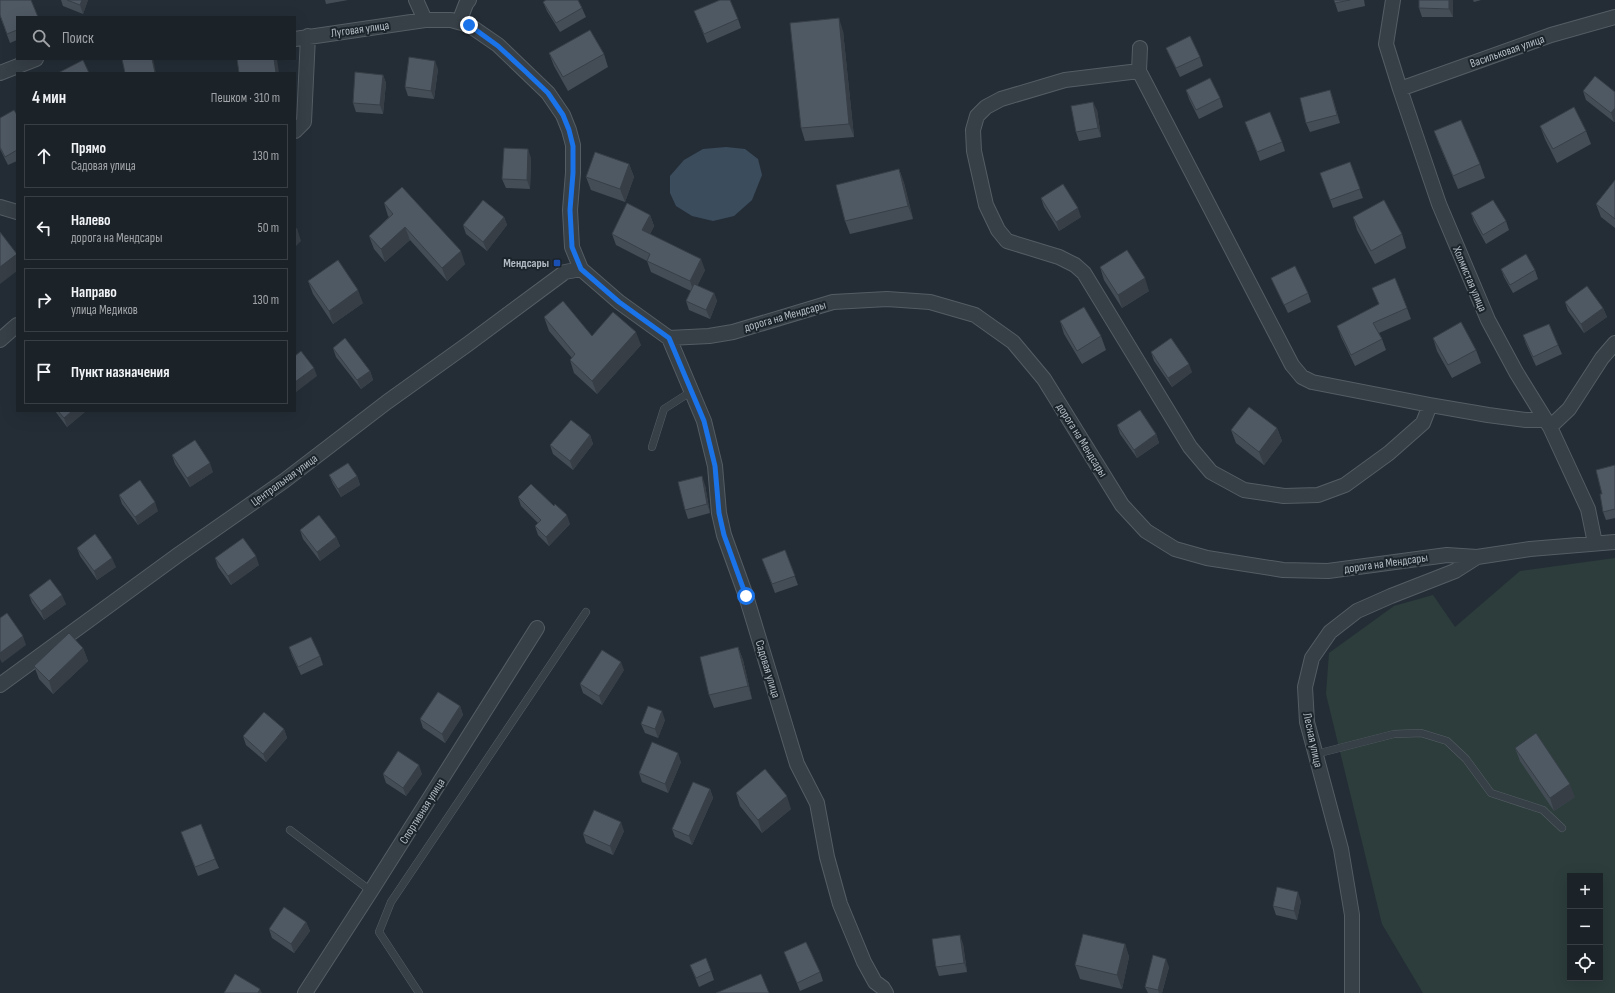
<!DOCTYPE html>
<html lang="ru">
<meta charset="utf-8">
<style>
body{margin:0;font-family:"Sofia Sans Condensed",sans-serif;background:#242a30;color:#f1f3f6}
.controls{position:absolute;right:12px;bottom:12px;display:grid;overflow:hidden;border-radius:0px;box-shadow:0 4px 16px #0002}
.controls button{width:36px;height:36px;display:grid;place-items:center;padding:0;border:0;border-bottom:1px solid #393f45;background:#1b2228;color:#f1f3f6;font:20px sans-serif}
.stop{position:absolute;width:12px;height:12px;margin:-9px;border:3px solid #1a73e8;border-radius:50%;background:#fff}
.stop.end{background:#1a73e8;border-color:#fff;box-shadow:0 1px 4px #0008}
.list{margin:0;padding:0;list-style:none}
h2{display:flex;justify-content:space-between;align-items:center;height:52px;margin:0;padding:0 16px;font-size:17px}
h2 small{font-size:13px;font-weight:400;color:#a0a4a8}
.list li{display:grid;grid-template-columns:26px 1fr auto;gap:12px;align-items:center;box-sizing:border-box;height:64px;margin:0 8px 8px;padding:0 8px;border:1px solid #393f45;border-radius:0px}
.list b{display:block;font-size:15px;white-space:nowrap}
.list p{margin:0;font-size:13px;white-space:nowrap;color:#a0a4a8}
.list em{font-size:13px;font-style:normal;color:#a0a4a8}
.icon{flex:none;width:22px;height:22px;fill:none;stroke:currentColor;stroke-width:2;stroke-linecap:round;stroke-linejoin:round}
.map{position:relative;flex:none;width:1615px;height:993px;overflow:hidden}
.search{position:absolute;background:#1b2228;box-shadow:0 4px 16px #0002;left:16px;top:16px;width:280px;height:44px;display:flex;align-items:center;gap:10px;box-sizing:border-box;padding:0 14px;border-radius:0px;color:#a0a4a8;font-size:15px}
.panel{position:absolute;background:#1b2228;box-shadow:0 4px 16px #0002;left:16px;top:72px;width:280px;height:340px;border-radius:0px}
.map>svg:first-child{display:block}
.green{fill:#2c3d3c;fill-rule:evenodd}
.water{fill:#3b4c5d}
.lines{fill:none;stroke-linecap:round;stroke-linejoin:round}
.lane-casing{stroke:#555d64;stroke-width:8}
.street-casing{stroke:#555d64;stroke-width:16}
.lane{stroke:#373f47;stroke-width:7}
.street{stroke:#373f47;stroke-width:14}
.wall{fill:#444d56}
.shaded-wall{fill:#373e46}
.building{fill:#4f5964;stroke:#373e46}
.route{stroke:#1a73e8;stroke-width:5}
.transit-dot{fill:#1a4fb4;stroke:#1c242b;stroke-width:1.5}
.labels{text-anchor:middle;stroke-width:4;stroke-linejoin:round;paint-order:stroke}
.street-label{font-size:12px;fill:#b2bac3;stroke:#1c242b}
.poi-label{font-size:12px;font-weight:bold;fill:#b2bac3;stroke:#1c242b;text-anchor:end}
</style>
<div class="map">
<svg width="1615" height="993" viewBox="0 0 1615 993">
<rect width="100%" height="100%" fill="#242d36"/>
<path class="green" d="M1615,558V993H1423L1382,924L1326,694L1329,653L1394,606L1433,595L1455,627L1520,571ZM1570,876H1600V978H1570Z"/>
<path class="water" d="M726,147L745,149L758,159L762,175L752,200L734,216L713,221L692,216L676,206L670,193V176L684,160L703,149Z"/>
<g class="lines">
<g class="lane-casing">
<path id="lane" d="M652,447L664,409L692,391
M1316,754L1394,734L1421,733L1447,741L1466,759L1491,793L1543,810L1562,828
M290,830L371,891
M419,993L379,932L391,902L586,612"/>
</g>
<g class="street-casing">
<path id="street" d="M416,0L425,20
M1393,0L1386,44L1400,89L1439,204L1488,320L1516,372L1550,427L1588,509L1595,543
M459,22L466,4L469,0
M295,39L425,20H451L469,25L498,45L548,93L563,115L569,130L573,145V173L570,210L572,247L581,269L619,302L669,338L709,336L733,332L833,302L887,299L930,302L975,315L1013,342L1044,379L1122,505L1146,531L1175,549L1207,558L1283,570L1328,571L1447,555L1477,557L1530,549L1615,542
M1140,48L1139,71L1292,365L1302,377L1312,382L1430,405L1488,415L1526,420H1546
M1139,71L1065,80L1001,99L986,107L977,116L973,130L974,151L986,205L998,230L1007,241L1059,257L1075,265L1084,273L1190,447L1211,472L1244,490L1284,496L1318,495L1345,485L1389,453L1423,423L1430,405
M0,73L36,59
M1400,89L1551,35L1615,17
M295,131L304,122L308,36
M0,207L17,212
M669,338L704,421L715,466L719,513L724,535L746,596L797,764L817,803L827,857L840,904L864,962L875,982L883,988L886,993
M0,340L17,325
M1550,427L1569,409L1602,358L1615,343
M0,685L178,555L284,481L387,402L468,344L565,272L581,269
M305,993L371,891L537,628
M1352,993V915L1341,849L1307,722L1305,687L1312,658L1330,632L1357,611L1391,596L1455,571L1477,557"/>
</g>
<use href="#lane" class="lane"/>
<use href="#street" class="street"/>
</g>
<path class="wall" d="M61,0H88L83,14L63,6Z
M325,0H348L326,4Z
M1334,0H1364L1365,6L1338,12Z
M1419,0H1453V17H1422L1419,8Z
M1473,0H1481L1474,2Z
M543,2L582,8L586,17L560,32L547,11Z
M694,11L738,19L741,28L707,43Z
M0,16L17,17V40L10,43Z
M843,31L854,137L805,141L801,128Z
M1166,48L1200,57L1203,66L1180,77L1170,57Z
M549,53L604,54L608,67L568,91L554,66Z
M438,69L434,99L408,96L405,87Z
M383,75L386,83L383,114L356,112L353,103Z
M1186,90L1220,98L1223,107L1199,119L1189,99Z
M1330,90L1333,99L1340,123L1310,132L1306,123Z
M1583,91L1615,92V121L1614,122L1586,100Z
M1097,110L1101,137L1079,141L1076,132Z
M17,115V161L8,165L0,149V118Z
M1245,122L1282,142L1285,151L1260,161Z
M1540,126L1586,131L1591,144L1557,163L1545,139Z
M1434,131L1480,164L1485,178L1458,189L1439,144Z
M531,158L530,189L506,188L502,179Z
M1350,162L1363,198L1333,208L1320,173Z
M629,164L634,177L625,202L591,190L586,177Z
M899,169L904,183L913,219L850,234L845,221Z
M1615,180V228L1601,217L1596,204Z
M1041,198L1081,217L1059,231L1044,207Z
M384,203L465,264L447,281L410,240L385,262L374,249L369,236L389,217L388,216Z
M1471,213L1506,221L1509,230L1486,244L1474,222Z
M650,215L654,226L650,234L705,270L697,286L714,293L717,301L710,319L689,310L686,301L691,291L651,272L647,261L616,245L612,234Z
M504,217L507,225L487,251L466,234L463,225Z
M1353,217L1402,234L1406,248L1375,264L1357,230Z
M1100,267L1149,291L1122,308L1104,280Z
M1501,269L1535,270L1538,279L1513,293L1504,277Z
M1271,278L1308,293L1311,302L1288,313L1275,286Z
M308,281L363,303L333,324L313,294Z
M1372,288L1407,308L1411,319L1379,333L1382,339L1386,350L1355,366L1341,337L1337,326L1379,304Z
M1565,302L1603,308L1607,317L1584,333L1568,311Z
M544,317L592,336L641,345L597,394L574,373L570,360L572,358L549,331Z
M1060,321L1101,336L1106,350L1082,364L1064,334Z
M1523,335L1558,345L1562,354L1536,366L1526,344Z
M1433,338L1476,350L1481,363L1452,378L1437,351Z
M333,348L370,371L373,380L361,389L336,357Z
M1151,352L1192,372L1172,387L1154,361Z
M55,411H86L67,427Z
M1117,425L1156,434L1159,443L1137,458L1120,434Z
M1277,428L1282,441L1264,465L1236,443L1231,430Z
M590,435L593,444L573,470L553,454L550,445Z
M172,455L213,472L190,487L175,464Z
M1615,465V518L1606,520L1603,512L1602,494Z
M329,475L357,476L360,485L341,497L333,484Z
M705,485L710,513L688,519L685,510Z
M119,495L158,511L138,525L122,504Z
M518,497L570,524L549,546L538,535L535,526L538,523L521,506Z
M300,530L336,537L340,546L320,561L303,539Z
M77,548L116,567L97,580L80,556Z
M785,550L798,585L775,593L762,559Z
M215,558L259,565L231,585L218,567Z
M29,595L66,604L44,620L32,603Z
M289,647L320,656L323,665L301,675L292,656Z
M738,647L743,660L752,699L714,708L709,695Z
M83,648L88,661L53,694L39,679L34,666Z
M624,670L602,705L583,693L580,684Z
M460,706L463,715L445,743L423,728L420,719Z
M665,720L658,738L645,733L641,724Z
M284,729L287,738L266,762L246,745L243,736Z
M1515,748L1575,797L1554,811L1520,761Z
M681,762L668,793L642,782L639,773Z
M383,774H422L406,796L386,783Z
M710,789L713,798L692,845L675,837L672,829Z
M736,793L791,809L762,833L740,806Z
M624,831L613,855L586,843L583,834Z
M181,832L215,859L219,868L198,876Z
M1301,901L1297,920L1276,915L1273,906Z
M306,922L310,931L294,953L272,938L269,929Z
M963,944L967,972L939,976L936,967Z
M1125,944L1129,957L1122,989L1080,979L1075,965Z
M784,952L820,972L823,981L800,991Z
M690,965L711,971L714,980L699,987Z
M1169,967L1162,993H1148L1145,987Z"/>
<path class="shaded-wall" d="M82,0H88L83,14L80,5Z
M1449,0H1453V17L1449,9Z
M839,18L843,31L854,137L849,124Z
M152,59H153L156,73H155Z
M274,59H277L279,73H276Z
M435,61L438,69L434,99L431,91Z
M383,75L386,83L383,114L380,105Z
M1330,90L1333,99L1340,123L1337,115Z
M1093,102L1097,110L1101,137L1098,128Z
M1615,108V121L1614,122L1611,113Z
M528,149L531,158L530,189L527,180Z
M629,164L634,177L625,202L620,189Z
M899,169L904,183L913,219L908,206Z
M1078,208L1081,217L1059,231L1056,222Z
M650,215L654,226L646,242L642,230Z
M504,217L507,225L487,251L483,242Z
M405,227L410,240L385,262L381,249Z
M297,228L301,241L295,247V229Z
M461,251L465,264L447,281L442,268Z
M17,254V271L0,284V267Z
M701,259L705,270L694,293L690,281Z
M1145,278L1149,291L1122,308L1118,295Z
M358,290L363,303L333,324L329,311Z
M714,293L717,301L710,319L706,310Z
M1603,308L1607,317L1584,333L1581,324Z
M636,332L641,345L597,394L592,381Z
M1189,364L1192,372L1172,387L1168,378Z
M314,368L317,376L295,393V382Z
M370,371L373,380L361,389L357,380Z
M72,411H86L67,427L64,418Z
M1277,428L1282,441L1264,465L1259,452Z
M1156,434L1159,443L1137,458L1134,450Z
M590,435L593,444L573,470L570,461Z
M210,463L213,472L190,487L187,478Z
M357,476L360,485L341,497L338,489Z
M702,476L705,485L710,513L707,504Z
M155,502L158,511L138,525L135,517Z
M567,515L570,524L549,546L546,537Z
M336,537L340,546L320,561L317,552Z
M256,556L259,565L231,585L228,576Z
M112,558L116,567L97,580L94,571Z
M62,595L66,604L44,620L41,611Z
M23,636L26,645L2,663L0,659V653Z
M738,647L743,660L752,699L748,686Z
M83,648L88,661L53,694L49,681Z
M621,662L624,670L602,705L599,696Z
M460,706L463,715L445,743L442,734Z
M662,711L665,720L658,738L655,729Z
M284,729L287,738L266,762L263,754Z
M678,753L681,762L668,793L665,784Z
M419,765L422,774L406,796L403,788Z
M1570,784L1575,797L1554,811L1550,798Z
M710,789L713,798L692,845L689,836Z
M787,796L791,809L762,833L758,820Z
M621,822L624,831L613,855L610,846Z
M1298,892L1301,901L1297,920L1294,911Z
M306,922L310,931L294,953L291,944Z
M960,935L963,944L967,972L964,963Z
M1125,944L1129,957L1122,989L1117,975Z
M1166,959L1169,967L1162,993H1159L1158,990Z
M260,989L262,993H258Z"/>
<path class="building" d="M0,0H31L38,17H17V30L7,34L0,15Z
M67,0H82L80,5Z
M546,0H578L582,8L556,23L543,2Z
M720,0H730L738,19L704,34L694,11Z
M1334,0H1350L1335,3Z
M1419,0H1449V9L1419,8Z
M839,18L849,124L801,128L790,23Z
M590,30L604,54L563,77L549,53Z
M1190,36L1200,57L1176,68L1166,48Z
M409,57L435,61L431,91L405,87Z
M122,59H152L155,73H125Z
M237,59H274L276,73H239Z
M83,60L89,73H58Z
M355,72L383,75L380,105L353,103Z
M1595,76L1615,92V108L1611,113L1583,91Z
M1210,78L1220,98L1196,110L1186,90Z
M1330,90L1337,115L1306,123L1300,98Z
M1093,102L1098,128L1076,132L1071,106Z
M1574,107L1586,131L1553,149L1540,126Z
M14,110L17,115V150L5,157L0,147V118Z
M1270,112L1282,142L1257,152L1245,122Z
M1461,120L1480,164L1453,176L1434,131Z
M504,148L528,149L527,180L502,179Z
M595,152L629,164L620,189L586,177Z
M1350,162L1360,189L1330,200L1320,173Z
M899,169L908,206L845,221L836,185Z
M1615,180V219L1596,204Z
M1063,184L1078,208L1056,222L1041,198Z
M402,187L461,251L442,268L405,227L381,249L369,236L393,214L384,203Z
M483,200L504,217L483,242L463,225Z
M1384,200L1402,234L1371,251L1353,217Z
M1493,200L1506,221L1483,235L1471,213Z
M627,203L650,215L642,230L701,259L690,281L647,261L650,254L612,234Z
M0,232L17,254L0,267Z
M1127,250L1145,278L1118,295L1100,267Z
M1526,254L1535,270L1510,285L1501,269Z
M338,260L358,290L329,311L308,281Z
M1295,266L1308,293L1284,305L1271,278Z
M1395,278L1407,308L1373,323L1382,339L1351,355L1337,326L1379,304L1372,288Z
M694,284L714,293L706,310L686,301Z
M1587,286L1603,308L1581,324L1565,302Z
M563,301L592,336L613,312L636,332L592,381L570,360L575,354L544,317Z
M1084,307L1101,336L1077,351L1060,321Z
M1461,322L1476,350L1448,365L1433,338Z
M1549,324L1558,345L1533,357L1523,335Z
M345,338L370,371L357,380L333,348Z
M1171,338L1189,364L1168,378L1151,352Z
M301,351L314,368L295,382V356Z
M1249,407L1277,428L1259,452L1231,430Z
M1140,410L1156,434L1134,450L1117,425Z
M58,411H72L64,418Z
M571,420L590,435L570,461L550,445Z
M195,440L210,463L187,478L172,455Z
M348,463L357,476L338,489L329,475Z
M1615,465V509L1603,512L1600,494H1602L1596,470Z
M702,476L707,504L685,510L678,482Z
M140,480L155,502L135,517L119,495Z
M531,484L554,506L555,504L567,515L546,537L535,526L541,520L518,497Z
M319,515L336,537L317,552L300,530Z
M95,534L112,558L94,571L77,548Z
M243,538L256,556L228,576L215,558Z
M785,550L795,576L772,584L762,559Z
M50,579L62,595L41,611L29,595Z
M7,613L23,636L0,653V618Z
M69,633L83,648L49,681L34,666Z
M311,637L320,656L298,667L289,647Z
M738,647L748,686L709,695L700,657Z
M602,650L621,662L599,696L580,684Z
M438,692L460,706L442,734L420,719Z
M648,706L662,711L655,729L641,724Z
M264,712L284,729L263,754L243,736Z
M1536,733L1570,784L1550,798L1515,748Z
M652,742L678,753L665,784L639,773Z
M398,751L419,765L403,788L383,774Z
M765,769L787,796L758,820L736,793Z
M693,782L710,789L689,836L672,829Z
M594,810L621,822L610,846L583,834Z
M201,824L215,859L195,867L181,832Z
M1277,887L1298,892L1294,911L1273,906Z
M284,907L306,922L291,944L269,929Z
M1083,934L1125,944L1117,975L1075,965Z
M960,935L964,963L936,967L932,939Z
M806,942L820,972L797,983L784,952Z
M1153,955L1166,959L1158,990L1145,987Z
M706,958L711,971L696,978L690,965Z
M235,974L260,989L258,993H224Z
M761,974L769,993H716Z"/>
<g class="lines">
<path class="route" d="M469,25L498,46L526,72L548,93L563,115L569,130L573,146V173L570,210L572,247L581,269L619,302L669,338L704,421L715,466L719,513L724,535L746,596"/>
</g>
<rect class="transit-dot" x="553" y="259" width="8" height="8" rx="2"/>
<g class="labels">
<g class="street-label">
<text transform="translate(360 29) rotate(-8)" y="4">Луговая улица</text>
<text transform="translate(1507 51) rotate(-19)" y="4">Васильковая улица</text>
<text transform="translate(1470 279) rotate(67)" y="4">Холмистая улица</text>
<text transform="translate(785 316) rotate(-16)" y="4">дорога на Мендсары</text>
<text transform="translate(1082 440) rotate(58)" y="4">дорога на Мендсары</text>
<text transform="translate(284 480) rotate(-36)" y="4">Центральная улица</text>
<text transform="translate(1386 563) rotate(-8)" y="4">дорога на Мендсары</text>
<text transform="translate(768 669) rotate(73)" y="4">Садовая улица</text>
<text transform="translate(1313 740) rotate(78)" y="4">Лесная улица</text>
<text transform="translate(422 811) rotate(-58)" y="4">Спортивная улица</text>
</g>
<g class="poi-label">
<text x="549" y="267">Мендсары</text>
</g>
</g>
</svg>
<div class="controls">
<button>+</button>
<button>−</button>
<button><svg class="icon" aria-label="locate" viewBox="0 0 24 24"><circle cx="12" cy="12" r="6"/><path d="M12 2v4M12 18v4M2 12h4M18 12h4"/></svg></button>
</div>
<div class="stop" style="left:746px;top:596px"></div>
<div class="stop end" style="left:469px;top:25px"></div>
<div class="search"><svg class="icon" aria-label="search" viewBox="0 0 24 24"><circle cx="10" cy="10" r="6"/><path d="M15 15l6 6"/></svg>Поиск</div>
<section class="panel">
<h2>4 мин<small>Пешком · 310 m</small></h2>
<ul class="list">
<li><svg class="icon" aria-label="ahead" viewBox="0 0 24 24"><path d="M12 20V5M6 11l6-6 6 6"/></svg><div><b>Прямо</b><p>Садовая улица</p></div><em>130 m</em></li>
<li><svg class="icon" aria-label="left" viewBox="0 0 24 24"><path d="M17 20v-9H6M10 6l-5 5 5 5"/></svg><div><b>Налево</b><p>дорога на Мендсары</p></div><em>50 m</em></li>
<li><svg class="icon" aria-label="right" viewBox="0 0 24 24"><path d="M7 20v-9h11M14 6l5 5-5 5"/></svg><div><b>Направо</b><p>улица Медиков</p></div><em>130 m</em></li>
<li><svg class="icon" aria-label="arrive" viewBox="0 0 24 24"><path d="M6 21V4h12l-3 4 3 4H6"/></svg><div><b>Пункт назначения</b></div></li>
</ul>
</section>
</div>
